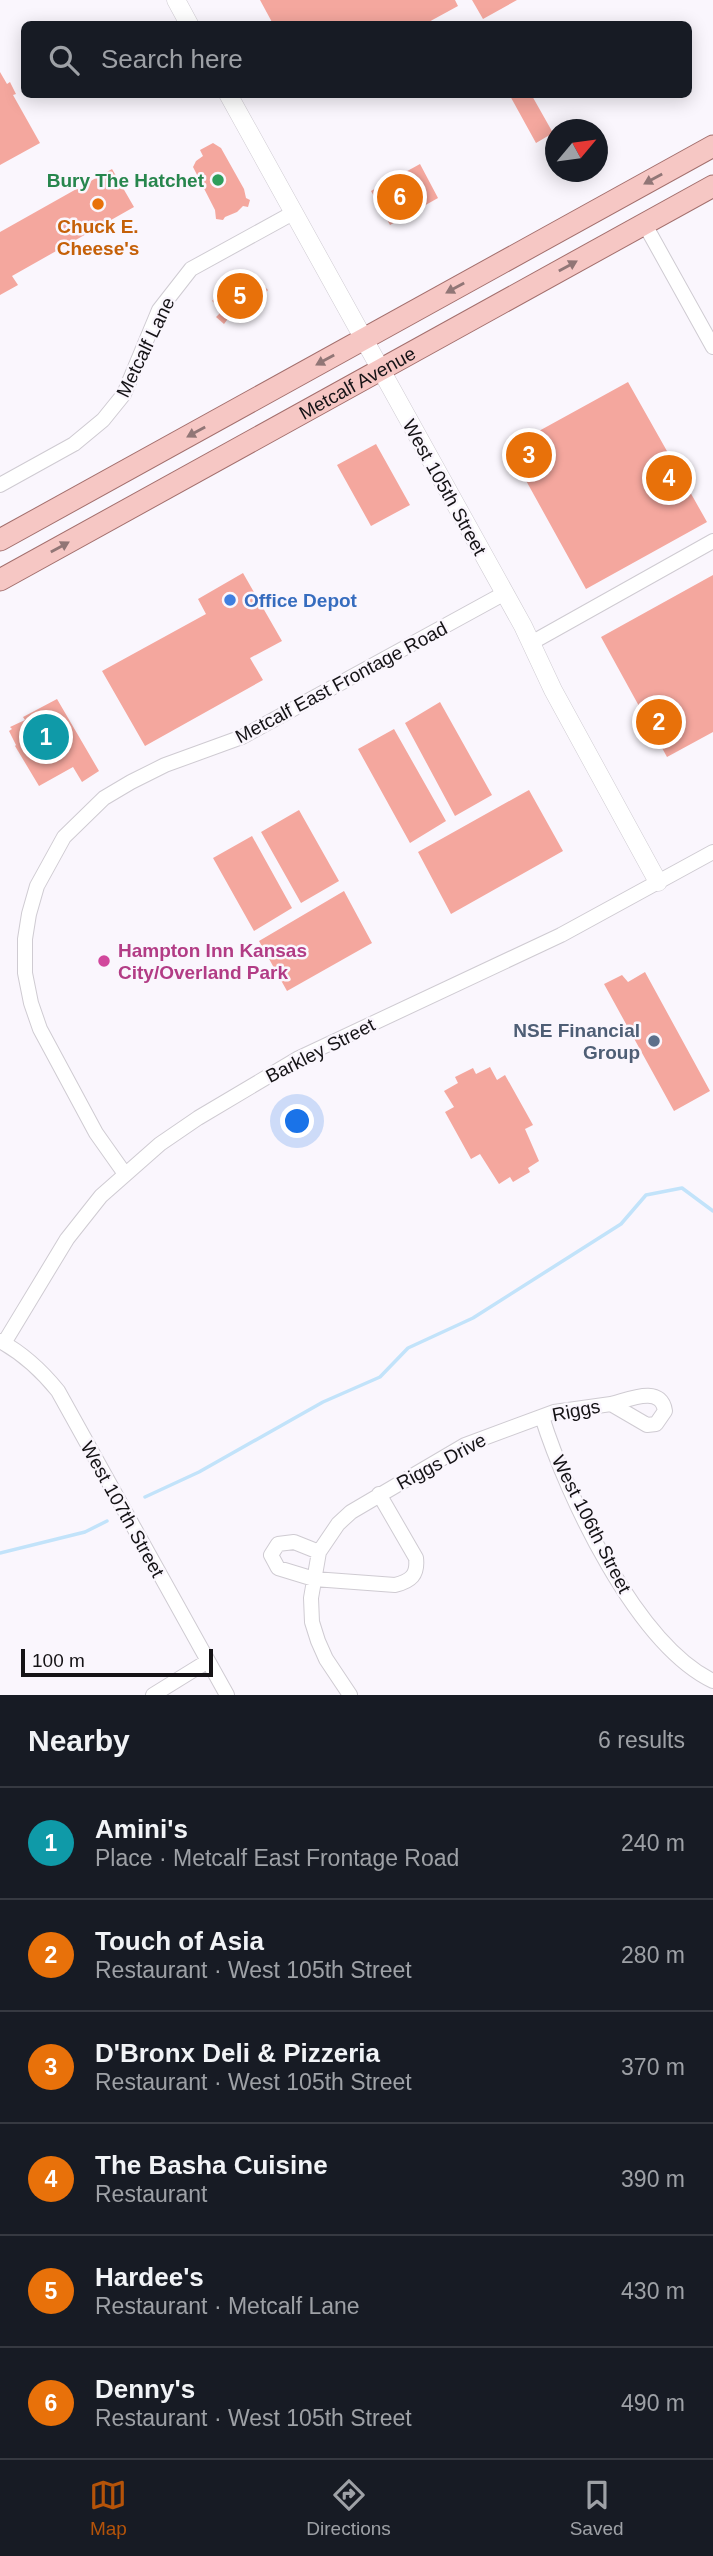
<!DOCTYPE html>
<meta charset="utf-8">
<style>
body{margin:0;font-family:Helvetica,sans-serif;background:#20242c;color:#f1f3f6}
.compass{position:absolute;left:545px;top:119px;width:63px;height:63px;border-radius:50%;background:#171b24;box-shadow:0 4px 18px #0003;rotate:61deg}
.scale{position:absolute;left:21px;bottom:18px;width:192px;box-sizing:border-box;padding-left:7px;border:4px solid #151316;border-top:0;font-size:19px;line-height:24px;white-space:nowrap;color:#151316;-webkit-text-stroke:5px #faf6fd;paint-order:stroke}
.you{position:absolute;left:298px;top:1122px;width:24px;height:24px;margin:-18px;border:5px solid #fff;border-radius:50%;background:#1a73e8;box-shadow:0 0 0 10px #1a73e833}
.badge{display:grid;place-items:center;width:46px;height:46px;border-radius:50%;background:#b45309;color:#fff;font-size:23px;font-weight:700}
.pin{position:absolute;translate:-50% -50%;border:4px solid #fff;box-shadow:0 2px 7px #0006}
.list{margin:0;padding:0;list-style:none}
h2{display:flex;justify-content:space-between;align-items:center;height:91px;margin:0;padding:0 28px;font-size:30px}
h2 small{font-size:23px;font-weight:400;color:#9ea1a6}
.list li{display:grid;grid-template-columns:46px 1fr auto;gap:21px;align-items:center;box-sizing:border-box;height:112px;padding:0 28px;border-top:2px solid #363941}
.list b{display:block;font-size:26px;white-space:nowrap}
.list p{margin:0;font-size:23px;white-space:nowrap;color:#9ea1a6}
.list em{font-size:23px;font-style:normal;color:#9ea1a6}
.icon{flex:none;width:38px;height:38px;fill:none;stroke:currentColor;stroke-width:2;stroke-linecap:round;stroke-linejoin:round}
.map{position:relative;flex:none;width:713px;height:1695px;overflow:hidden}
.search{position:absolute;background:#171b24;box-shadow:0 4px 18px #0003;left:21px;right:21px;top:21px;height:77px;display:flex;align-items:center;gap:18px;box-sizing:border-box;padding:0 24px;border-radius:10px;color:#9ea1a6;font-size:26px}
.sheet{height:763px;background:#171b24}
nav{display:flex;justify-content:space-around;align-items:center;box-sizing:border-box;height:98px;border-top:2px solid #363941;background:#171b24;font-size:19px;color:#9ea1a6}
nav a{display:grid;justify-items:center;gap:4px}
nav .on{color:#b45309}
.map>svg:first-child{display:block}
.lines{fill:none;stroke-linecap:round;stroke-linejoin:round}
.stream{stroke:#c2e3fa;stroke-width:3.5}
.building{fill:#f4a79e}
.minor-casing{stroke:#cfcbd2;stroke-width:16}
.tertiary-casing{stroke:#cfcbd2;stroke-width:19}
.primary-casing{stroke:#a36f6d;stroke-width:23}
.minor{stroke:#fff;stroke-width:14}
.tertiary{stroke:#fff;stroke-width:18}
.primary{stroke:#f6c7c4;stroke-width:21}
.oneway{fill:#917676}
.leisure-dot{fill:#2e9e5b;stroke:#faf6fd;stroke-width:2.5}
.food-dot{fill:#e8710a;stroke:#faf6fd;stroke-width:2.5}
.shop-dot{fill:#3f7fe0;stroke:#faf6fd;stroke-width:2.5}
.hotel-dot{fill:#d1479c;stroke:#faf6fd;stroke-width:2.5}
.service-dot{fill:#5c6f8a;stroke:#faf6fd;stroke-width:2.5}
.labels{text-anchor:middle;stroke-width:5;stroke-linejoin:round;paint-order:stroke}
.leisure-label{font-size:19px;font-weight:bold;fill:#27864d;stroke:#faf6fd;text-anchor:end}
.food-label{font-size:19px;font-weight:bold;fill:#c56008;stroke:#faf6fd}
.street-label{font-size:19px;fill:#151316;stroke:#faf6fd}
.shop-label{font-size:19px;font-weight:bold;fill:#366cbe;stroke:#faf6fd;text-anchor:start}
.hotel-label{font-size:19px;font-weight:bold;fill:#b23c85;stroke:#faf6fd;text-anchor:start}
.service-label{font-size:19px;font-weight:bold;fill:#4e5e75;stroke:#faf6fd;text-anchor:end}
</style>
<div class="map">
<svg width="713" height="1695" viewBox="0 0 713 1695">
<rect width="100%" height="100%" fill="#faf6fd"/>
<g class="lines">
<path class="stream" d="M145,1497L199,1472L323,1402L380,1377L408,1348L473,1318L621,1224L646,1195L682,1188L713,1211
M0,1553L85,1532L107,1521"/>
</g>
<path class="building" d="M260,0H455L458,6L425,24H273Z
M472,0H517L483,19Z
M0,72L7,84L10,82L16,94L13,95L40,143L0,165Z
M509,94H531L553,133L536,143Z
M213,143L221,148L244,189L246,198L250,200L248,207L243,206L237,212L225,217L223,220L216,219L215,210L193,167L196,161L203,156L200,150Z
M420,164L438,198L390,225L371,191Z
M112,169L134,207L12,276L18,285L0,295V232Z
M248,271L268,290L239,323L230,316L224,324L216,317L223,310L212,301L238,272Z
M628,382L707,522L586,589L508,448Z
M376,444L410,505L371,526L337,465Z
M243,573L282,641L250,658L263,680L145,746L102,671L206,614L198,599Z
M713,575V732L667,757L601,637Z
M57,699L99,771L82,782L73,767L39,786L15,746L16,745L9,731L12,729L10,727L25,720L23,717Z
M440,702L492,795L455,816L405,723Z
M394,729L446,821L410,843L358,749Z
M529,790L563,851L451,914L418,852Z
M299,810L339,881L301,903L261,832Z
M252,836L292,908L254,931L213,858Z
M344,891L372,943L287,991L259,941Z
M645,972L710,1091L674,1111L604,984L622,975L628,982Z
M490,1067L497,1080L505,1075L533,1125L525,1129L539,1161L528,1168L530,1172L513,1182L510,1177L499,1184L480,1154L471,1159L445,1112L454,1107L444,1091L458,1083L455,1077L473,1068L476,1074Z"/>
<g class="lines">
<g class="minor-casing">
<path id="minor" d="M644,223L713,347
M0,485L74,444L103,420L124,394L159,310L191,269L293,213
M531,643L713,541
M125,1174L96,1133L40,1029L31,1003L25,973V939L29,914L37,886L64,837L104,798L131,782L165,765L242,737L505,593
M0,1341C24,1354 41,1370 58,1391L227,1695
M4,1343L67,1239L101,1196L160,1144L198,1118L299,1058L561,935L713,852
M542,1417C567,1496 636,1644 713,1681
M319,1552L294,1542L278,1544L271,1555L278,1568L314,1579L395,1585C411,1581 418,1575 416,1558L379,1494
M153,1695L208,1661
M350,1695L326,1659L318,1641L312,1622L311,1598L319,1552L338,1524L351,1512L465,1445L554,1412L611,1404L647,1425L656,1424L665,1411C661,1384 628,1400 611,1404"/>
</g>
<g class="tertiary-casing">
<path id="tertiary" d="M176,0L189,24
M228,94L523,626L553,690L658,882"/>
</g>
<g class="primary-casing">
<g id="primary">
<path d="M0,540L713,146"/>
<path id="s1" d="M0,580L713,186"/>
</g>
</g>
<use href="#minor" class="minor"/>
<use href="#tertiary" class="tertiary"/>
<use href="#primary" class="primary"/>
</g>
<defs><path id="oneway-solid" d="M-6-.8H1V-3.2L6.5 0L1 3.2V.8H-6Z" transform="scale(1.75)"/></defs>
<g class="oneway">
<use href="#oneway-solid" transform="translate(653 179) rotate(151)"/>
<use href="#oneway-solid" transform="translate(568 266) rotate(-29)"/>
<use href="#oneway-solid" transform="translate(455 288) rotate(151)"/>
<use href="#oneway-solid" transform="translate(325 360) rotate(151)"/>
<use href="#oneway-solid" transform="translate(196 432) rotate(151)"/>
<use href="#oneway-solid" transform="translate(60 547) rotate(-29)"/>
</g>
<circle class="leisure-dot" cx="218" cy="180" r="7"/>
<circle class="food-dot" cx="98" cy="204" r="7"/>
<circle class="shop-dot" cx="230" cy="600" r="7"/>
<circle class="hotel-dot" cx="104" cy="961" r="7"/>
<circle class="service-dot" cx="654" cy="1041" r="7"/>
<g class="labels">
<g class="leisure-label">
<text x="204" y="187">Bury The Hatchet</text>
</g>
<g class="food-label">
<text x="98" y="233">Chuck E.<tspan x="98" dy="22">Cheese's</tspan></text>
</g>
<g class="street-label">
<text transform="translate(145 347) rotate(-64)" y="7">Metcalf Lane</text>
<text dy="7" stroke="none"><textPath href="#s1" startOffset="408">Metcalf Avenue</textPath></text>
<text transform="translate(445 487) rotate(61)" y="7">West 105th Street</text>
<text transform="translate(341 682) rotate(-28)" y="7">Metcalf East Frontage Road</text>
<text transform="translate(320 1050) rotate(-27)" y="7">Barkley Street</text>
<text transform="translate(576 1410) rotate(-11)" y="7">Riggs</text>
<text transform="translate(441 1461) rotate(-28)" y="7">Riggs Drive</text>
<text transform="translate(123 1509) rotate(61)" y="7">West 107th Street</text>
<text transform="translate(592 1524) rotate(63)" y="7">West 106th Street</text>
</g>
<g class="shop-label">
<text x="244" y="607">Office Depot</text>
</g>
<g class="hotel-label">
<text x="118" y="957">Hampton Inn Kansas<tspan x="118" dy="22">City/Overland Park</tspan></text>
</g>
<g class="service-label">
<text x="640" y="1037">NSE Financial<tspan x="640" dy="22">Group</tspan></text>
</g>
</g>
</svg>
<svg class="compass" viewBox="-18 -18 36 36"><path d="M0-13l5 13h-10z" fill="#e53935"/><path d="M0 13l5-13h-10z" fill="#9ea1a6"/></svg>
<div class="scale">100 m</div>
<div class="you"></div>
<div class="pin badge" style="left:46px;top:737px;background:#0f9aa8">1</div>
<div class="pin badge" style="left:659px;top:722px;background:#e8710a">2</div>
<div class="pin badge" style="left:529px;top:455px;background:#e8710a">3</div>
<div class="pin badge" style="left:669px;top:478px;background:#e8710a">4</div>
<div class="pin badge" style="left:240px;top:296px;background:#e8710a">5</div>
<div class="pin badge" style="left:400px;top:197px;background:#e8710a">6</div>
<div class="search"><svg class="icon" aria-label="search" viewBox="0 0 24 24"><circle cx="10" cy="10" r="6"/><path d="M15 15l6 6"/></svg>Search here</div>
</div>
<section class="sheet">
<h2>Nearby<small>6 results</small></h2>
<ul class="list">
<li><span class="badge" style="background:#0f9aa8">1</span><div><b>Amini's</b><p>Place · Metcalf East Frontage Road</p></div><em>240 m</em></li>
<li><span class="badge" style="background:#e8710a">2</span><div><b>Touch of Asia</b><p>Restaurant · West 105th Street</p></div><em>280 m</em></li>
<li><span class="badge" style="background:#e8710a">3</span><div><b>D'Bronx Deli &amp; Pizzeria</b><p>Restaurant · West 105th Street</p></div><em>370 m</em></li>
<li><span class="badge" style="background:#e8710a">4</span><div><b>The Basha Cuisine</b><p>Restaurant</p></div><em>390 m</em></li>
<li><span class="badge" style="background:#e8710a">5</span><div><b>Hardee's</b><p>Restaurant · Metcalf Lane</p></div><em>430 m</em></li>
<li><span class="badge" style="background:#e8710a">6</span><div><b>Denny's</b><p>Restaurant · West 105th Street</p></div><em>490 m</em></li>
</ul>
</section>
<nav>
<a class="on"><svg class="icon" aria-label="map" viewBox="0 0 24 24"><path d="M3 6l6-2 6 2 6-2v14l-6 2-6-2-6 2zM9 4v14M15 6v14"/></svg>Map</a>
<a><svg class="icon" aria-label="directions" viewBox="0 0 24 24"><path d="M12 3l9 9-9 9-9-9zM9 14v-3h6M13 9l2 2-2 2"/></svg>Directions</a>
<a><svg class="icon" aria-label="saved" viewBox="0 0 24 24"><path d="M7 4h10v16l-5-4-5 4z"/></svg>Saved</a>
</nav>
